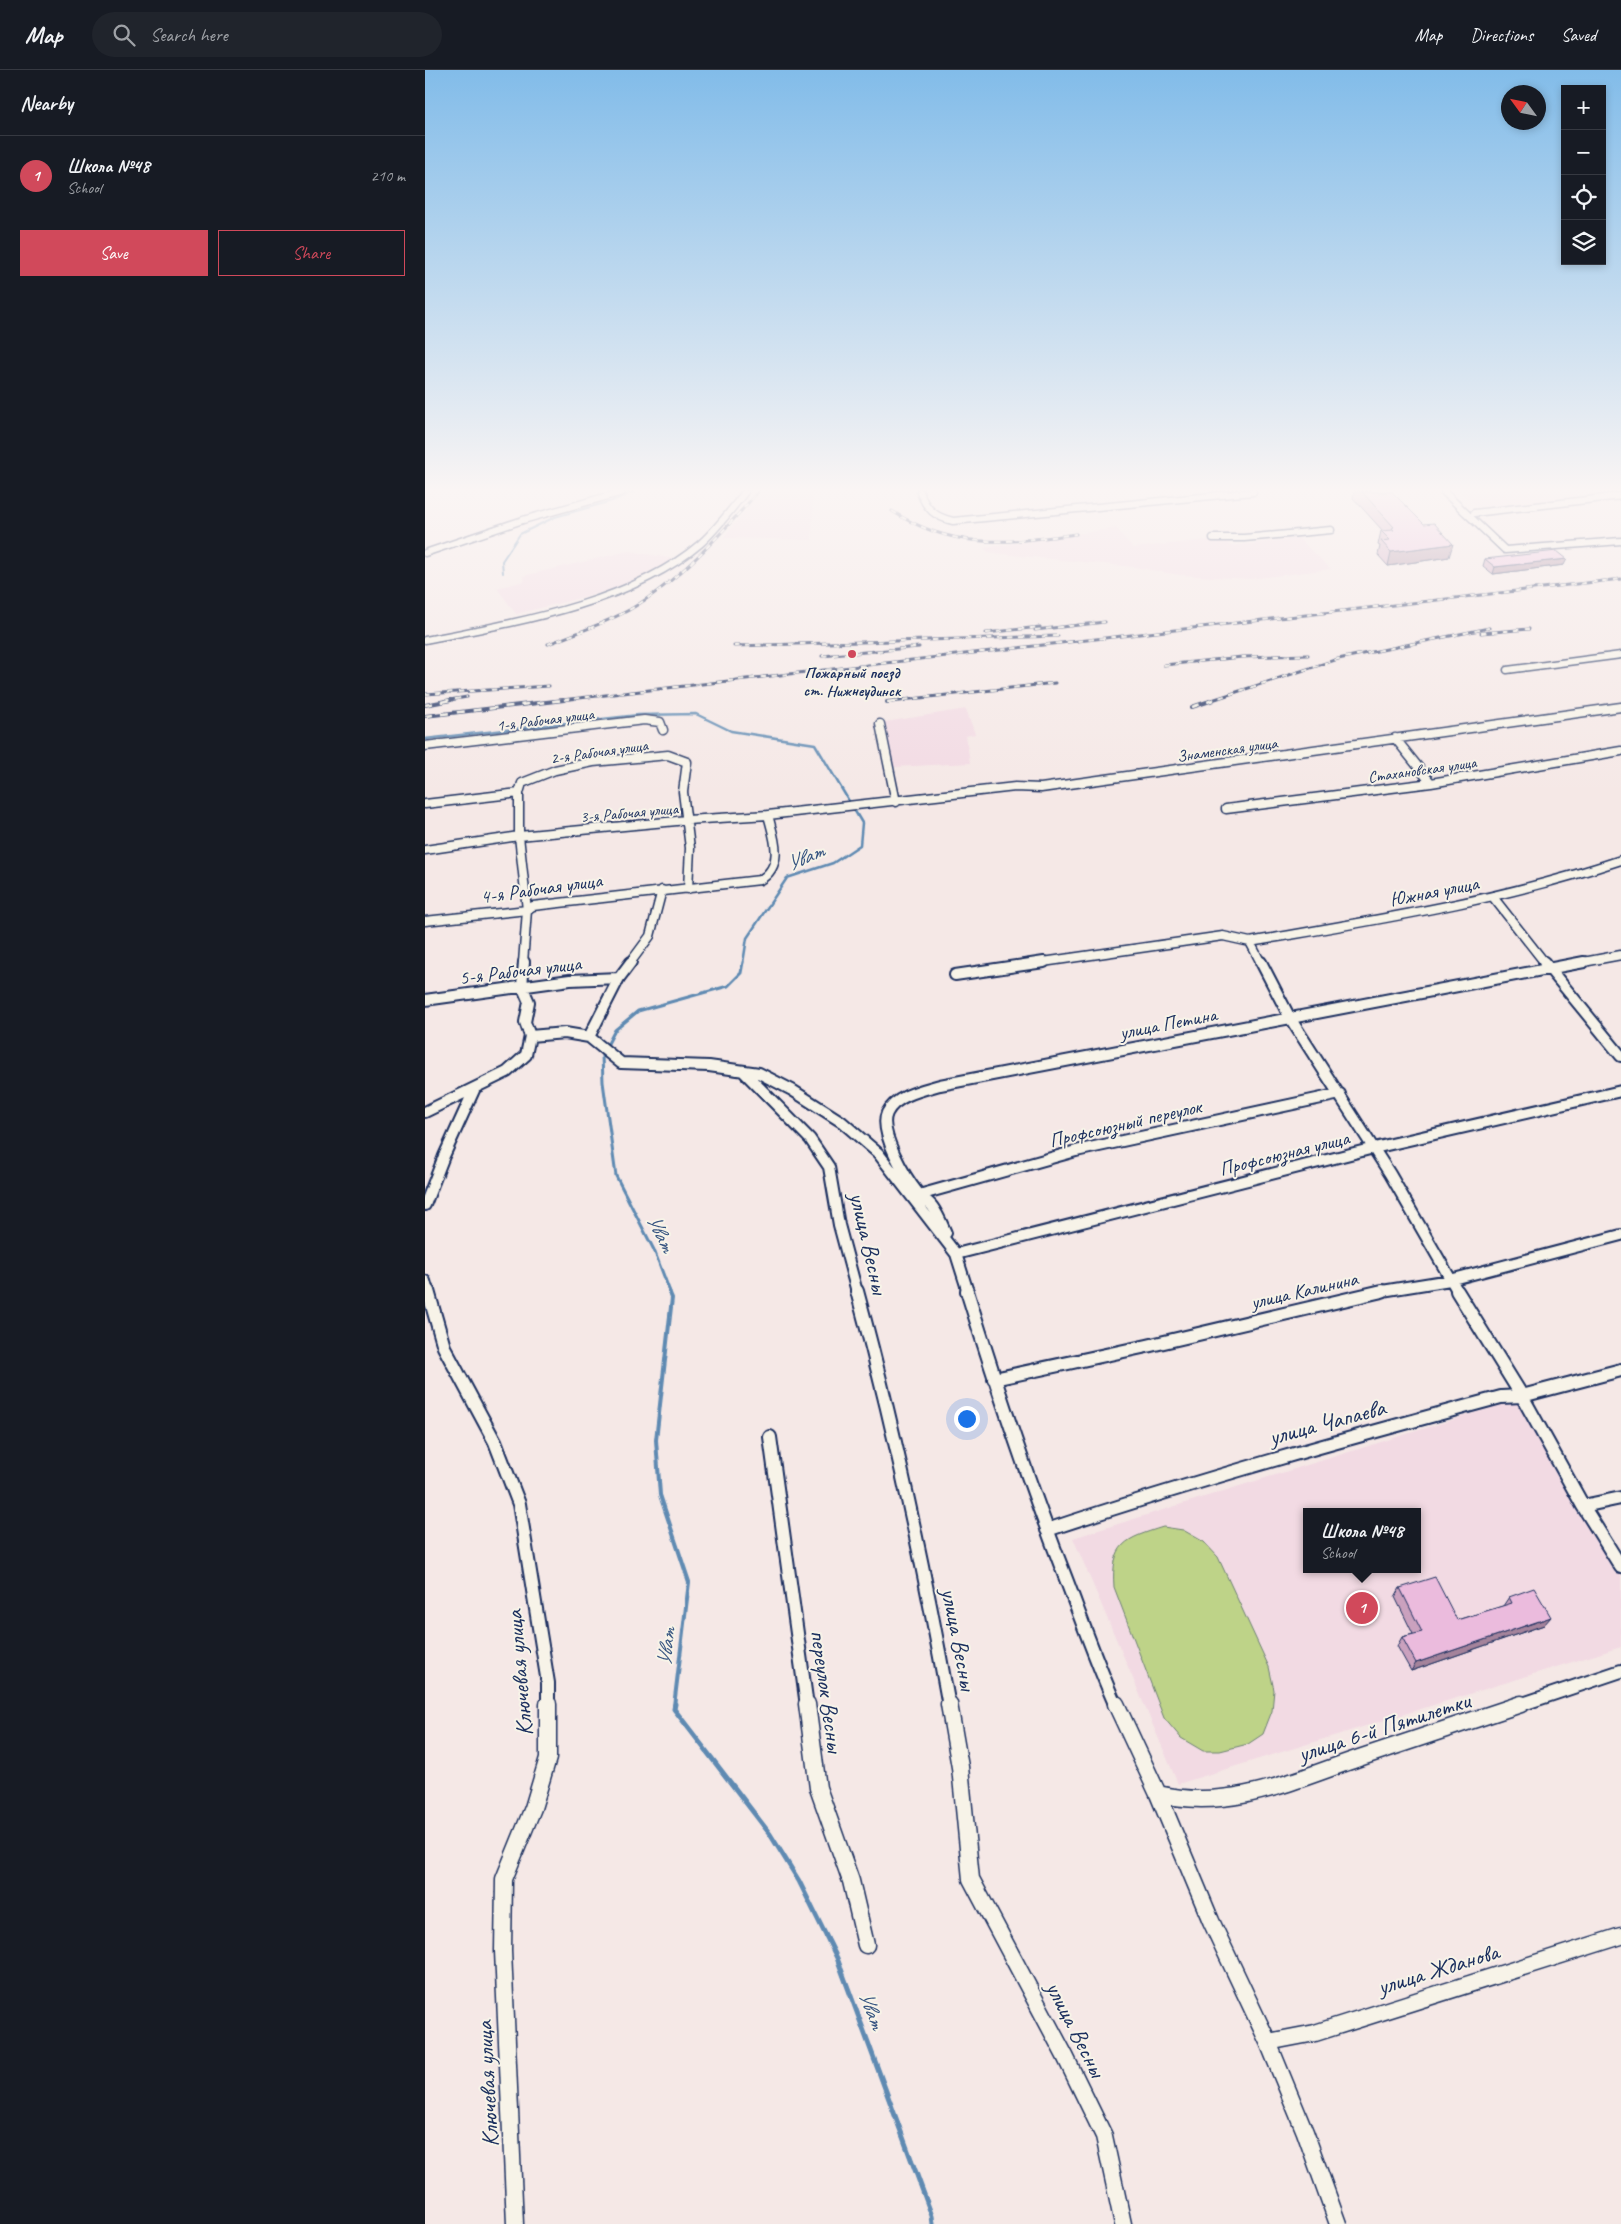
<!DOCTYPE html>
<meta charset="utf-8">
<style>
body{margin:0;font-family:Caveat,sans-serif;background:#20242c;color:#f1f3f6}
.controls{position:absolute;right:15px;top:15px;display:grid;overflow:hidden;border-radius:0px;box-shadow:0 2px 8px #0003}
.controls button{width:45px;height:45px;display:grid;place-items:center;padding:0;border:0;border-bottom:1px solid #363941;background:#171b24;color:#f1f3f6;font:25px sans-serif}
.compass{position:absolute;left:1076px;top:15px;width:45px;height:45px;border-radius:50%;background:#171b24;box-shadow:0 2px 8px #0003;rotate:303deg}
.you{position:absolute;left:541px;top:1348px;width:18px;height:18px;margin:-12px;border:4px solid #fff;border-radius:50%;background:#1a73e8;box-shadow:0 0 0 8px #1a73e833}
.badge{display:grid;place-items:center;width:32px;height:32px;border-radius:50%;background:#d1495b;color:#fff;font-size:16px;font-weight:700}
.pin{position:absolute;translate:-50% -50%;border:2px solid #fff;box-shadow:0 1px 5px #0006}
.popup{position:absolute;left:878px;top:1438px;width:118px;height:65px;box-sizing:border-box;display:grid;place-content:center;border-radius:0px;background:#171b24;filter:drop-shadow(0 1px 4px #0005);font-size:16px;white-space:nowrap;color:#9ea1a6}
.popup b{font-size:19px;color:#f1f3f6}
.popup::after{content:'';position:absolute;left:50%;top:100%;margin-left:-10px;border:10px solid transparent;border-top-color:#171b24}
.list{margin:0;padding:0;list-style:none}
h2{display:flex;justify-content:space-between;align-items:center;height:65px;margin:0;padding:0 20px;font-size:21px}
h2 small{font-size:16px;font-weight:400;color:#9ea1a6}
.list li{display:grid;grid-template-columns:32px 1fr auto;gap:15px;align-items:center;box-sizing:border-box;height:80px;padding:0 20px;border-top:1px solid #363941}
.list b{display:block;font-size:19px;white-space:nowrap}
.list p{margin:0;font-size:16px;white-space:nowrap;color:#9ea1a6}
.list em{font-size:16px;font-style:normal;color:#9ea1a6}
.actions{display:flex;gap:10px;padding:15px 20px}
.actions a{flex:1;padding:11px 0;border:1px solid #d1495b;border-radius:0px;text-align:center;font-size:18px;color:#d1495b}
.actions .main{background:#d1495b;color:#fff}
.icon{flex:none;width:28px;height:28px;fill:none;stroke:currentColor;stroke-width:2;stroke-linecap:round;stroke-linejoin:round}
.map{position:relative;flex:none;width:1196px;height:2154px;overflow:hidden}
header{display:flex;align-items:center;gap:30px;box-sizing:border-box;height:70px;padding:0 25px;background:#171b24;border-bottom:1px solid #363941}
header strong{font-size:24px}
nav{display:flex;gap:28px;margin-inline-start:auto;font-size:18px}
.search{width:350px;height:45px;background:#20242c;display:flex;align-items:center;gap:12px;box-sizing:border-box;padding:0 18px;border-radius:28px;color:#9ea1a6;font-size:19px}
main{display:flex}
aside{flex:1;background:#171b24}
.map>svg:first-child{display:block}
.built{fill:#f2dae3;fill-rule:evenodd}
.green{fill:#bed388;stroke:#6c8173}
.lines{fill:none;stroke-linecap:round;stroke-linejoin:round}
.stream-far4{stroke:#5e8ab2;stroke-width:2}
.stream-far3{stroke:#5e8ab2;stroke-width:2.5}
.stream-far2{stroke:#5e8ab2;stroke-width:3}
.stream-far1{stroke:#5e8ab2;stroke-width:4}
.stream{stroke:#5e8ab2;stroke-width:5}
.street-far4-casing{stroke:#1b2f5e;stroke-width:9}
.street-far3-casing{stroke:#1b2f5e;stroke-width:11}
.street-far2-casing{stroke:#1b2f5e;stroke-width:14}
.street-far1-casing{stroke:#1b2f5e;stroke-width:16}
.street-casing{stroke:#1b2f5e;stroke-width:19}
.street-far4{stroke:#f7f3e8;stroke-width:6}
.street-far3{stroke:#f7f3e8;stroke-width:8}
.street-far2{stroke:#f7f3e8;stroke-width:10}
.street-far1{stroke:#f7f3e8;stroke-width:12}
.street{stroke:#f7f3e8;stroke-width:16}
.rail-far1-casing{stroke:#1b2f5e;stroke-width:3}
.rail-casing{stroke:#1b2f5e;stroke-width:4}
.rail-far1{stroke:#f7f3e8;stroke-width:2;stroke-dasharray:5.5;stroke-linecap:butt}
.rail{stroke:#f7f3e8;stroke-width:2.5;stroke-dasharray:8;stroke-linecap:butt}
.wall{fill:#caa1be;stroke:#1b2f5e}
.shaded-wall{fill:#a4839b;stroke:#1b2f5e}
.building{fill:#ebbbdd;stroke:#1b2f5e}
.poi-dot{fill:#d1495b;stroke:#f7f3e8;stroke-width:2}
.labels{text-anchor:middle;stroke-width:4;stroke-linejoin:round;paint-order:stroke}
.far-poi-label{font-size:16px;font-weight:bold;fill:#1b2f5e;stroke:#f7f3e8}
.far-street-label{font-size:16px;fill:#1b2f5e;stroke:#f7f3e8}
.street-label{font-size:20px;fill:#1b2f5e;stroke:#f7f3e8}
.water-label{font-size:21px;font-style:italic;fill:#375581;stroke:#f7f3e8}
.near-street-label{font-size:24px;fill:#1b2f5e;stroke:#f7f3e8}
</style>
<header>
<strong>Map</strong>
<div class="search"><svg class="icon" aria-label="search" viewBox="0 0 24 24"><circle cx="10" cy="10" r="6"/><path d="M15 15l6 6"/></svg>Search here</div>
<nav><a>Map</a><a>Directions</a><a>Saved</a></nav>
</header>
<main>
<aside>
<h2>Nearby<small></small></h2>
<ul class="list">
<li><span class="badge">1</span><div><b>Школа №48</b><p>School</p></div><em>210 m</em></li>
</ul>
<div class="actions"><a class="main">Save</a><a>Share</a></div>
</aside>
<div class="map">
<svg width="1196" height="2154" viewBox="0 0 1196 2154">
<rect width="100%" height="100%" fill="#f5e8e6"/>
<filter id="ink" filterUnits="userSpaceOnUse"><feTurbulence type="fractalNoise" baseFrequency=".02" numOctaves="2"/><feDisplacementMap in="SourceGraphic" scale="10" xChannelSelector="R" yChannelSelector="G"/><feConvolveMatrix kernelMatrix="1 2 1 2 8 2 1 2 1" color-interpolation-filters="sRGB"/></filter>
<g filter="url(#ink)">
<path class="built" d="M335,422H385L388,429L387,470L298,468Z
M1036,422H1148L1155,428L1052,437Z
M691,458L708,478L782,470L799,469L806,476L873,468L906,499L825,509L754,505L709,497L586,485L563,482L559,478Z
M204,481L250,489L220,507L191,519L91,544L72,518L100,511L98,506Z
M541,639L550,664L541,666L545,693L469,697L460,652Z
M1094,1329L1196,1499V1577L753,1714L648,1468ZM882,1442H992V1499H882Z"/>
<path class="green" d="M738,1457L758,1460L779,1472L793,1487L844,1597L849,1620L847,1641L838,1664L823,1674L795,1681H778L756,1668L739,1648L689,1517C686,1473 700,1469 738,1457Z"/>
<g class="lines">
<path class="stream-far4" d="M78,503L77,491L95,464L130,447L187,431L208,422"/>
<path class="stream-far3" d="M0,669L213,645L271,644L306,661L390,674L437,753L435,775L408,793L362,808L322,868L318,893"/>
<path class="stream-far2" d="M245,1222L229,1180L191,1106L178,1012L177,985L190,960L213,941L303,916L316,903L318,892"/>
<path class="stream-far1" d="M244,1221L247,1228L231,1370L235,1425L264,1512L249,1636"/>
<path class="stream" d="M250,1634L249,1639L345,1764L374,1811L412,1888L507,2146L508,2154"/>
<g class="street-far4-casing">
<path id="street-far4" d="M495,422C501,439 510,447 528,451L828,422
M1019,422L1080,480L1196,471
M1049,443L1196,426
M788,468H819L906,460
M0,483L98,450L197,422
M0,570C88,553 205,534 275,474C292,459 306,440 320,422
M1082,600L1196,585"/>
</g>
<g class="street-far3-casing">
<path id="street-far3" d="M455,654L471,732
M970,668L1006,713
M0,676L219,650L235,652L238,660
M94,723V766L102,840L98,893
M0,734L94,723L97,713L130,700L168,692L243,685L262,692L258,722L265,778L263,819
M801,739L1006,713L1196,681
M0,780L94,766L262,750L343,745L590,717L616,718L1196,637
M1068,827L1120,893
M0,851L102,840L108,836L335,810C360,795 349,768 343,745
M825,872L836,893
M205,893L225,866L237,820
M611,893L798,866L825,872C951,850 1074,831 1196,790
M1153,893L1196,885"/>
</g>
<g class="street-far2-casing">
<path id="street-far2" d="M836,892L865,948L965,1104L1033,1222
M1119,892L1196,986
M530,905L619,892
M0,930L145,910L194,908
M105,966L140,963L164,967L196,993L284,996L334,1003L367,1020L417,1052L453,1083L531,1184L543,1222
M164,967L194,908L206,892
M318,1001L385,1069L404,1097L414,1155L432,1222
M0,1042L82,1002L101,985L105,966L100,952L104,932L97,916L99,892
M494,1125L651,1081L915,1024
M0,1135L19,1086L50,1018
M521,1163C517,1154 513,1144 507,1136C503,1131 497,1128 493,1123C481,1108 453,1062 462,1043C471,1025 498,1020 515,1015L1159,892
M531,1184L949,1078L1196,1021
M0,1211L3,1222
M951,1222L1025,1210L1196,1165"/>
</g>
<g class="street-far1-casing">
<path id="street-far1" d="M3,1221L19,1277L70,1372L94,1434L123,1613V1636
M432,1221C469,1357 499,1497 524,1636
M542,1221C572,1318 604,1414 641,1509C657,1551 672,1594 691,1636
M1032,1221L1097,1326L1158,1436L1196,1497
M569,1309L722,1276L957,1221
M345,1367L382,1636
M1158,1436L1196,1428
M622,1460C772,1410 924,1368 1076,1327L1097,1326L1196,1300
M1092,1636L1196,1601"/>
</g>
<g class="street-casing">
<path id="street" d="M382,1634L393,1718L426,1811L441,1875
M524,1634L535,1697L546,1809L640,1986L679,2066L698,2154
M691,1634L733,1724L786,1851L843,1972L880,2062L913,2154
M733,1724C805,1741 867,1711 934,1688C988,1670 1042,1652 1096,1634
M843,1972L890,1963L1196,1866
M90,2154L78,1881L79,1809L108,1738L123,1688V1634"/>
</g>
<use href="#street-far4" class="street-far4"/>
<use href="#street-far3" class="street-far3"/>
<use href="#street-far2" class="street-far2"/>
<use href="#street-far1" class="street-far1"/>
<use href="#street" class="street"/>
<g class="rail-far1-casing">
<path id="rail-far1" d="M467,441C529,481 581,473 651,464
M610,560L680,552
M561,563L615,557
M1056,563L1104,559
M123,574C150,564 178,554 204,540C254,511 295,465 333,422
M309,576L633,566
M397,586L494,577
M739,595L817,587L883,585
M0,624L124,616
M19,631L42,627
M128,631L1196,509
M468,631L630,613
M784,631L913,589L1064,558"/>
</g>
<g class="rail-casing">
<path id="rail" d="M462,632L479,630
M0,635L26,630
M767,637L788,630
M0,646L139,630"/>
</g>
<use href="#rail-far1" class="rail-far1"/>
<use href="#rail" class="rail"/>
</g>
<path class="wall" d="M929,422H967L1024,487L963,496L953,485L955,476L953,475L956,461H958L928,428Z
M1060,489L1139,495L1068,504L1058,496Z
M975,1518L1032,1550L1078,1536L1084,1527L1119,1555L986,1601L972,1576L977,1567L988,1564L970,1527Z"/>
<path class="shaded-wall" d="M1028,474L1024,487L963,496L966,482Z
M1142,489L1139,495L1068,504L1070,497Z
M1126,1547L1119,1555L986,1601L991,1593Z"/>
<path class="building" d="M937,422H967L999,454L1009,453L1028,474L966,482L956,471L965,470L956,461L969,460L967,458L969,457Z
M1132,481L1142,489L1070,497L1060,489Z
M1010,1507L1032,1550L1087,1533L1084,1527L1109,1518L1126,1547L991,1593L977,1567L997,1562L975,1518Z"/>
</g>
<linearGradient id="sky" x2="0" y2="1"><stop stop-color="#82bce9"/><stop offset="0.58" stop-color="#faf5f4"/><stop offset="1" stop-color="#faf5f4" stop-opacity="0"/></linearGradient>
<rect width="1196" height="724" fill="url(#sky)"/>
<circle class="poi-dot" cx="427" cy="584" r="5"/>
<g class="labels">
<g class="far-poi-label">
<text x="427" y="608">Пожарный поезд<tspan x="427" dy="18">ст. Нижнеудинск</tspan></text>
</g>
<g class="far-street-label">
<text transform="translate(120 649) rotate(-7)" y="6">1-я Рабочая улица</text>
<text transform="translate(802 679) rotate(-8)" y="6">Знаменская улица</text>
<text transform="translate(174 681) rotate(-8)" y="6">2-я Рабочая улица</text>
<text transform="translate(997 699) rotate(-8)" y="6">Стахановская улица</text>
<text transform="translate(204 742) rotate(-5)" y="6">3-я Рабочая улица</text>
</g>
<g class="street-label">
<text transform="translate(116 818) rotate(-8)" y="7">4-я Рабочая улица</text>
<text transform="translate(1009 821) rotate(-11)" y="7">Южная улица</text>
<text transform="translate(95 900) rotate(-7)" y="7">5-я Рабочая улица</text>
<text transform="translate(743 953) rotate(-11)" y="7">улица Петина</text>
<text transform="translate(700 1053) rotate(-13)" y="7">Профсоюзный переулок</text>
<text transform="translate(859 1083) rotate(-14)" y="7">Профсоюзная улица</text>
<text transform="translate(879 1220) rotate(-13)" y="7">улица Калинина</text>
</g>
<g class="water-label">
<text transform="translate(380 787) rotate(-23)" y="7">Уват</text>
<text transform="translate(236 1163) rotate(64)" y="7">Уват</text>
<text transform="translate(241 1577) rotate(-83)" y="7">Уват</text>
<text transform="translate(447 1940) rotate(70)" y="7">Уват</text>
</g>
<g class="near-street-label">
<text transform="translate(444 1173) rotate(77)" y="8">улица Весны</text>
<text transform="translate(902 1352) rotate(-15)" y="8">улица Чапаева</text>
<text transform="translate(534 1569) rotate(79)" y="8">улица Весны</text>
<text transform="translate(94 1603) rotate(-95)" y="8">Ключевая улица</text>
<text transform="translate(402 1621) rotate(82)" y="8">переулок Весны</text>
<text transform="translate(959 1657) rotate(-18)" y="8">улица 6-й Пятилетки</text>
<text transform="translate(1013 1899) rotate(-17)" y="8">улица Жданова</text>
<text transform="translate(651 1959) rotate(63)" y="8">улица Весны</text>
<text transform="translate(62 2014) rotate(-93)" y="8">Ключевая улица</text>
</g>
</g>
</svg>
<div class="controls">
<button>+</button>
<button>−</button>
<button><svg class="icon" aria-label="locate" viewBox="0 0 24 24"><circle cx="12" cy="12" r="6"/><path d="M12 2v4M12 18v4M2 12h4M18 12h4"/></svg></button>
<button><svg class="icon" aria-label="layers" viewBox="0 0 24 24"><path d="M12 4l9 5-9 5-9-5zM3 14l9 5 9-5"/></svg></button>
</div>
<svg class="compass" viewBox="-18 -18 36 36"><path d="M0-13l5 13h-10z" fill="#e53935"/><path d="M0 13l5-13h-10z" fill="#9ea1a6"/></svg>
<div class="you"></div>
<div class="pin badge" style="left:937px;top:1538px">1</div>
<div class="popup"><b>Школа №48</b>School</div>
</div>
</main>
